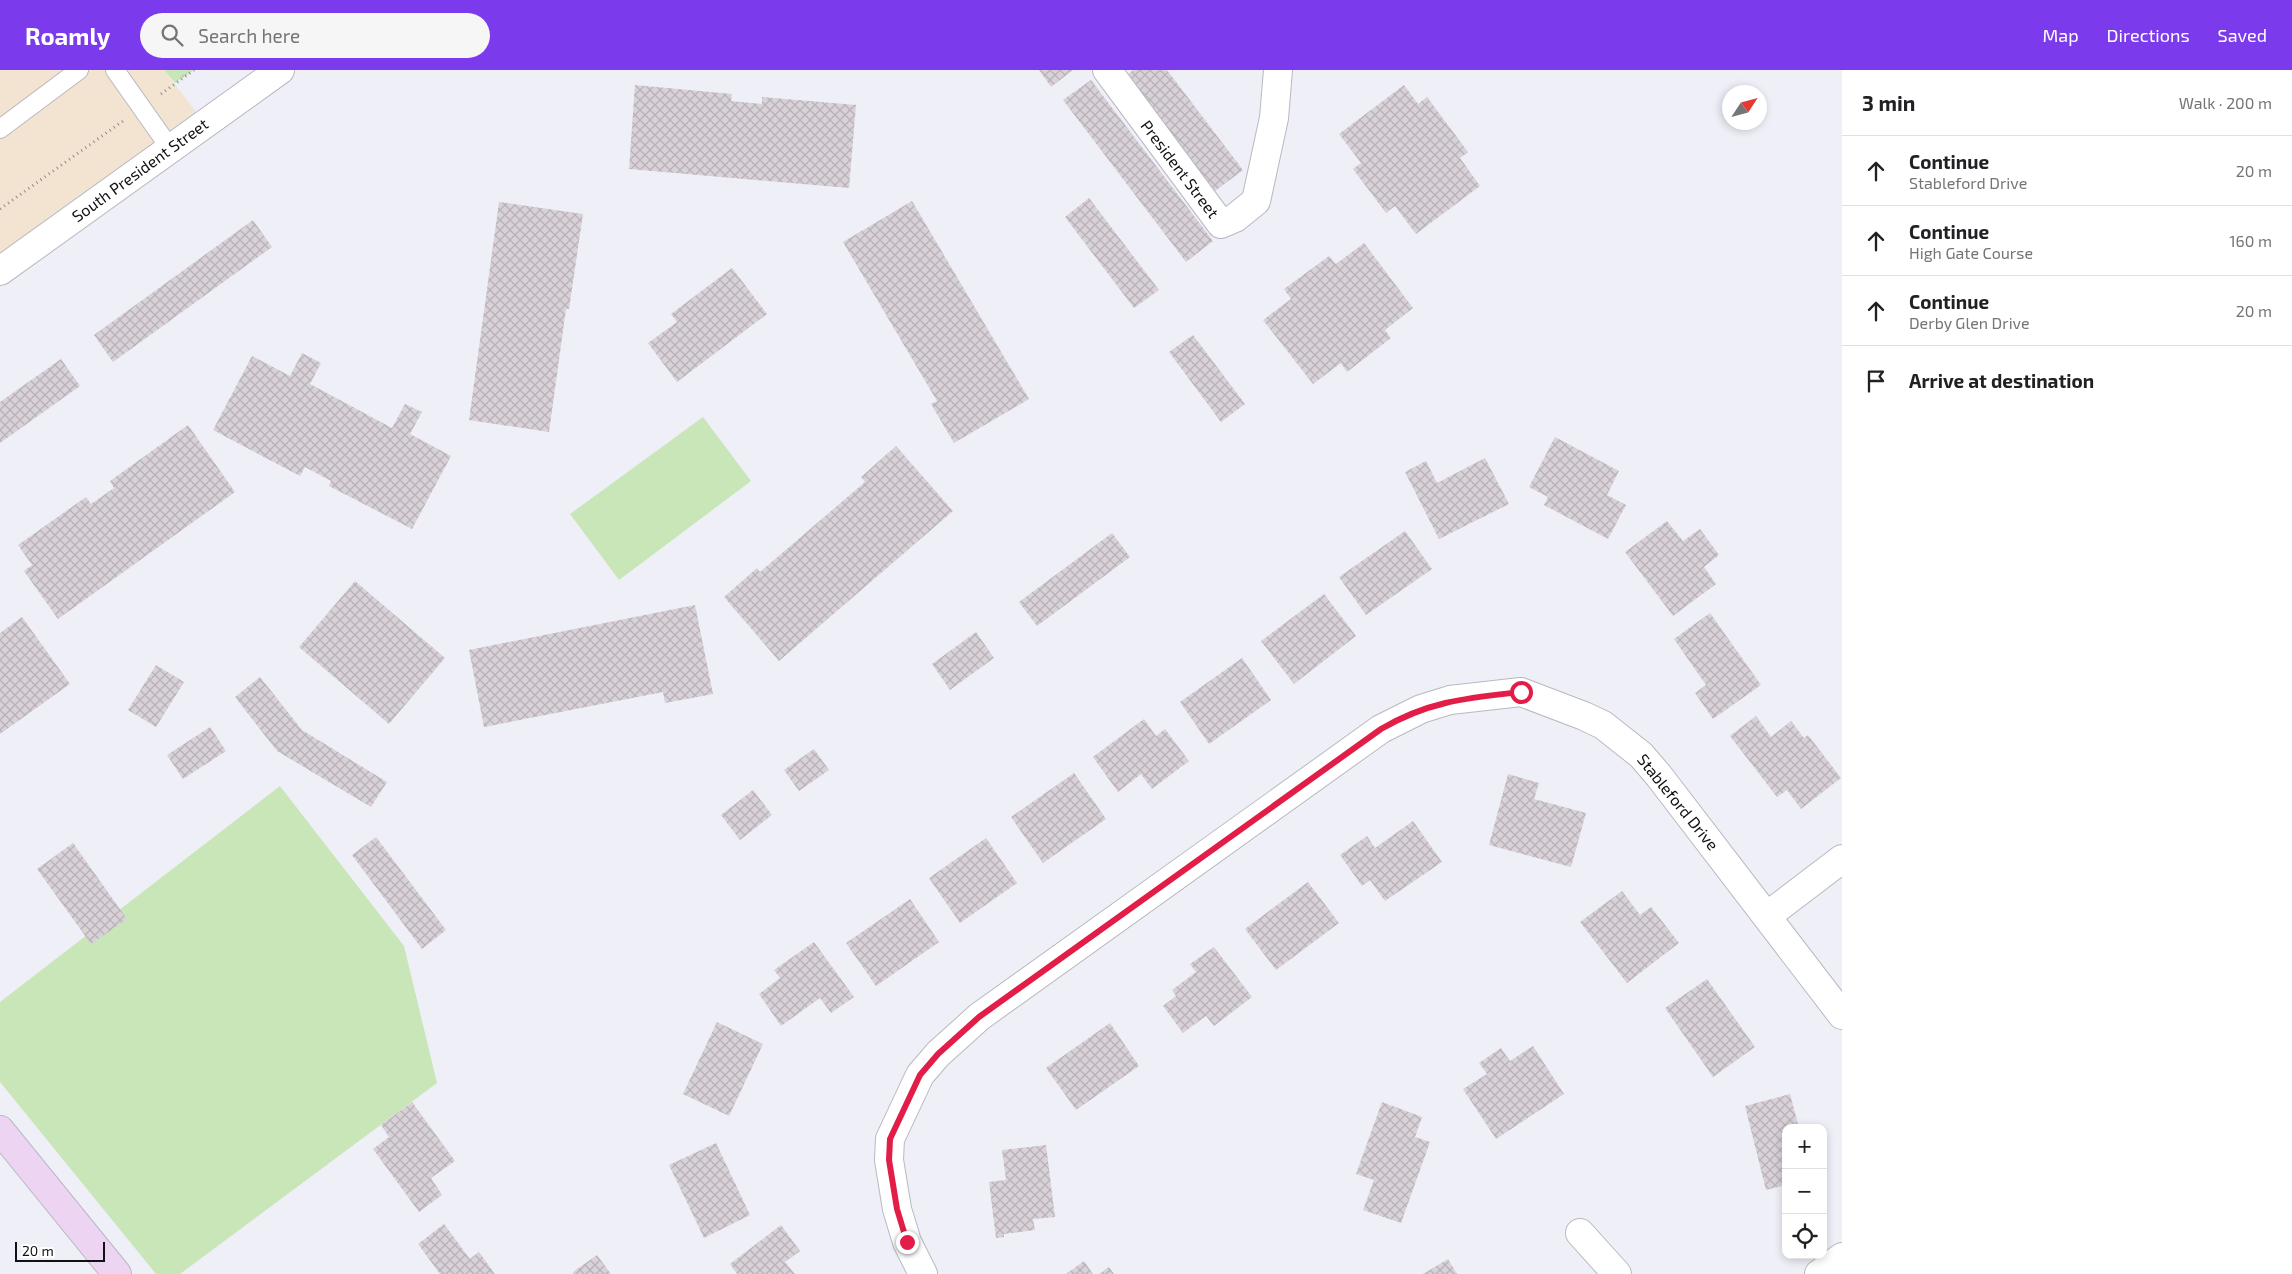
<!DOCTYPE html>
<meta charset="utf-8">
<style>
body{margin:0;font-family:"Exo 2",sans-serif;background:#f6f6f6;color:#202124}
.controls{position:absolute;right:15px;bottom:15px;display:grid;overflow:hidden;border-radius:10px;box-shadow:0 2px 8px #0003}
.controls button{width:45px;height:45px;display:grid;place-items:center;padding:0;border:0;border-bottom:1px solid #e0e0e0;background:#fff;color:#202124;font:25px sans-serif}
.compass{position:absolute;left:1722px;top:15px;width:45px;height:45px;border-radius:50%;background:#fff;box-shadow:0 2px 8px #0003;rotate:54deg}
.scale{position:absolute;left:15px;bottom:12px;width:90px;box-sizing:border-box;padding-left:5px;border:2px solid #101113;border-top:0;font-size:14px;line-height:18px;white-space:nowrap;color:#101113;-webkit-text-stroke:4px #fff;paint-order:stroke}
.stop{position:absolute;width:15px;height:15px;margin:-11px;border:4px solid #e11d48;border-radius:50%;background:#fff}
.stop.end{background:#e11d48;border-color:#fff;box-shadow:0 1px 5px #0008}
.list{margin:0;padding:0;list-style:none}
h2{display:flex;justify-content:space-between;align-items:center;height:65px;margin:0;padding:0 20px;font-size:21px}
h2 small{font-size:16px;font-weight:400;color:#757577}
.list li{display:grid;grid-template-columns:32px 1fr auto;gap:15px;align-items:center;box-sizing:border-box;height:70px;padding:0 20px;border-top:1px solid #e0e0e0}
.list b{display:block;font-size:19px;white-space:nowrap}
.list p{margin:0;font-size:16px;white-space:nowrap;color:#757577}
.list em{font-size:16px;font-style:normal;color:#757577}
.icon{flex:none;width:28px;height:28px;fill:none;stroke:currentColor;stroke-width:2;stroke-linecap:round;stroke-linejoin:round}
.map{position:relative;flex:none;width:1842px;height:1204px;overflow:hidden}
header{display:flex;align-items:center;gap:30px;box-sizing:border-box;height:70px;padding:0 25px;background:#7c3aed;color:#fff}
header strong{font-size:24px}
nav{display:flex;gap:28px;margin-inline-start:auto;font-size:18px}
.search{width:350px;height:45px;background:#f6f6f6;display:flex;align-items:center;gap:12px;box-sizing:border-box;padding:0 18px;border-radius:28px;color:#757577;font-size:19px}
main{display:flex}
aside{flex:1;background:#fff}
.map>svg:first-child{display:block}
.commercial{fill:#f3e4d1}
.grass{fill:#c9e6b8}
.park{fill:url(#park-tufts)}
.building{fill:url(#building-cross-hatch)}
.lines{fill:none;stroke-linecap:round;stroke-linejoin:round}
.service-casing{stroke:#b8b9c1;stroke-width:20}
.minor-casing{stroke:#b8b9c1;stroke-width:30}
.secondary-casing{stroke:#b8b9c1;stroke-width:30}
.path{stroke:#8b8b91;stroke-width:3;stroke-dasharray:1 4;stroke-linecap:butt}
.service{stroke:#fff;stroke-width:18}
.minor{stroke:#fff;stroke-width:28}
.secondary{stroke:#edd4f3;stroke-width:28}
.route{stroke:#e11d48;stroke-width:6}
.labels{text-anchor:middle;stroke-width:4;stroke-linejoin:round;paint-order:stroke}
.street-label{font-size:16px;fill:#101113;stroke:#fff}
</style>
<header>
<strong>Roamly</strong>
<div class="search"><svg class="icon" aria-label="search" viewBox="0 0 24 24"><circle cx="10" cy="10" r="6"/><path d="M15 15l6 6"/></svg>Search here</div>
<nav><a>Map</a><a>Directions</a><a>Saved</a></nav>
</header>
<main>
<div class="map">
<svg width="1842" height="1204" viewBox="0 0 1842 1204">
<defs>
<pattern id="park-tufts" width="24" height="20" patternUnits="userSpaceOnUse" patternTransform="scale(1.25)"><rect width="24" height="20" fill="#c9e6b8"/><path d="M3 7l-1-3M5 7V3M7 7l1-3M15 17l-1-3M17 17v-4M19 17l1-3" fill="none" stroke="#acc49d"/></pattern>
<pattern id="building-cross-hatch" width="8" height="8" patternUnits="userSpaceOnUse" patternTransform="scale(1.25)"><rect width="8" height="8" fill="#d8d1d8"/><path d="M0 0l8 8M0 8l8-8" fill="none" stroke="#b8b2b8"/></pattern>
</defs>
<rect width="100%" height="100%" fill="#efeff8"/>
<path class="commercial" d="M0,0H164L196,42L0,183Z"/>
<path class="grass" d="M703,347L751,411L619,510L570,444Z
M280,716L404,876L437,1013L180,1204H156L0,1012V932Z"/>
<path class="park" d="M164,0H194L175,13Z"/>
<path class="building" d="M1039,0H1073L1051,17Z
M1133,0H1167L1243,100L1215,121L1127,5Z
M1091,10L1213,171L1186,192L1063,30Z
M635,15L732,24L731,31L762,34V27L856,35L849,118L629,99Z
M1404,15L1418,34L1427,27L1468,82L1460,88L1480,116L1416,164L1395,136L1386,143L1353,99L1361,93L1339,64Z
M1089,128L1159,220L1134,238L1065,147Z
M912,131L1029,329L954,373L931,334L937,331L843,172Z
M499,132L583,144L569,239H566L549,362L469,350Z
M253,150L272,177L113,292L94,265Z
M1364,173L1413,238L1385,260L1391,268L1347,302L1341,293L1313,314L1263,250L1291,229L1284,219L1329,186L1336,194Z
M732,198L767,244L677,312L648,273L677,252L671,244Z
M1193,265L1245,334L1221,352L1169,282Z
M302,283L321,293L310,314L392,358L405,334L422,342L410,364L451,386L412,459L329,416L331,411L305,397L300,406L213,360L252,286L290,306Z
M61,289L80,316L0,373V332Z
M188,355L235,422L58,549L24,501L32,495L18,475L86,427L91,434L114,418L110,411Z
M1555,367L1619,401L1607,425L1626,435L1608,469L1544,435L1548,427L1529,417Z
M896,376L953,441L779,591L724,527L757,498L760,502L865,412L861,407Z
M1485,388L1509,434L1439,469L1405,402L1426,391L1437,413Z
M1667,451L1683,471L1700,459L1719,485L1704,497L1716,514L1673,546L1625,482Z
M1405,461L1432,499L1366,545L1339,507Z
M1112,463L1130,487L1037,556L1019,532Z
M355,511L445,588L389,654L299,577Z
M1324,524L1356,566L1294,614L1261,571Z
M695,535L713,624L665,633L663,622L484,657L469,580Z
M1710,543L1761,615L1713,649L1695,623L1706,615L1674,569Z
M22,547L70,614L0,664V563Z
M976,562L994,588L950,620L932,594Z
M1242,588L1271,630L1209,674L1180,632Z
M156,595L184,612L156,657L128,640Z
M260,607L302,660L387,712L371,737L277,681L235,627Z
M1756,646L1771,667L1791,651L1804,668L1808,665L1841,708L1801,739L1787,720L1777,727L1730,666Z
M1144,649L1156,666L1165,659L1189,691L1152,719L1141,704L1118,722L1093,687Z
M210,657L226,681L183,709L167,685Z
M814,679L829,700L799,721L784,700Z
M1074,703L1106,749L1043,793L1011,747Z
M1508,704L1539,713L1534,729L1586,743L1571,797L1489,775Z
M753,720L772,745L740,770L721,745Z
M1413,751L1442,792L1385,831L1370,810L1362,816L1340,785L1367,766L1375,778Z
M376,767L446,860L422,879L352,785Z
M986,768L1017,813L960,853L929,808Z
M73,773L127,849L91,874L37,799Z
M1308,812L1339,853L1276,900L1245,859Z
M1622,821L1640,845L1651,837L1679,873L1627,913L1580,852Z
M910,829L939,872L876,916L846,873Z
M814,872L854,927L831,943L820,928L781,956L759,924L780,908L774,900Z
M1214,877L1252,927L1214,956L1206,946L1183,963L1163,936L1176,926L1172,920L1196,902L1190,894Z
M1707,909L1755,977L1713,1007L1665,938Z
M717,952L763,974L729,1046L683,1024Z
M1110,953L1139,996L1076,1040L1046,998Z
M1533,976L1564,1024L1496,1069L1463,1019L1487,1004L1479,993L1501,978L1510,991Z
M1790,1024L1799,1058H1786V1115L1766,1120L1745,1036Z
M412,1032L455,1091L431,1108L442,1125L419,1142L373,1079L389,1067L381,1055Z
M1382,1032L1422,1047L1415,1067L1430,1072L1401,1153L1363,1140L1374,1110L1356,1104Z
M716,1073L750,1145L704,1168L669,1095Z
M1046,1075L1055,1147L1033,1149L1035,1160L1004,1164V1167L996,1168L989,1112L1006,1110L1002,1080Z
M444,1154L470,1189L479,1182L495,1204H440L418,1174Z
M781,1155L800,1181L785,1192L795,1204H737L730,1194Z
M597,1185L611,1204H574L573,1202Z
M1448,1189L1457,1204H1423Z
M1084,1191L1093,1204H1066Z
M1109,1197L1114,1204H1099Z"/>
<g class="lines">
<g class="service-casing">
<path id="service" d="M115,0L170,78
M0,59L79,0"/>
</g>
<g class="minor-casing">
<path id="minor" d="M1107,0L1221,154L1235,148L1256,131L1274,48L1278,0
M0,201L280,0
M1767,846L1842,789
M1580,1163L1617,1204
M923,1204L907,1172L897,1139L889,1090L890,1069L920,1005L938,984L979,947L1381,659L1421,639L1450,630L1521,622L1584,646L1603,655L1641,685L1659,706L1842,945
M1819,1204L1842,1187"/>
</g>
<g class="secondary-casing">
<path id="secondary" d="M0,1060L117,1204"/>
</g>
<path class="path" d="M161,24L194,0
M0,139L123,51"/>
<use href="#service" class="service"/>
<use href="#minor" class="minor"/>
<use href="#secondary" class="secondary"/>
</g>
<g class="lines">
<path class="route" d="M907,1172L897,1139L889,1090L890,1069L920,1005L938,984L979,947L1381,659C1429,631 1467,628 1521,622"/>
</g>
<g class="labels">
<g class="street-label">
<text transform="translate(1180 99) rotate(53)" y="6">President Street</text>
<text transform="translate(140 100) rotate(-36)" y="6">South President Street</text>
<text transform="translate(1678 732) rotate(51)" y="6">Stableford Drive</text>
</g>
</g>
</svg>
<div class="controls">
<button>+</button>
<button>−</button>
<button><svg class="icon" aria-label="locate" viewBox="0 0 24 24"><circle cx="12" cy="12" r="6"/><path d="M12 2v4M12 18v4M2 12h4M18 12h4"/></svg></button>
</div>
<svg class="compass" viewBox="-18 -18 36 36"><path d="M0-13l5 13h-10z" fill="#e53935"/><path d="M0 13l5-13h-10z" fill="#757577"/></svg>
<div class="scale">20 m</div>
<div class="stop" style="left:1521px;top:622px"></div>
<div class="stop end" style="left:907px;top:1172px"></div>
</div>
<aside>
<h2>3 min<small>Walk · 200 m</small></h2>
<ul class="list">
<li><svg class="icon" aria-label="ahead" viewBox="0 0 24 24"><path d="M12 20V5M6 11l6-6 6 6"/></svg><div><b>Continue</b><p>Stableford Drive</p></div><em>20 m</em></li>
<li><svg class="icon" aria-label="ahead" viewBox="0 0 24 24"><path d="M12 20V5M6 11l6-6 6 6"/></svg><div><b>Continue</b><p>High Gate Course</p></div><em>160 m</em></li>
<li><svg class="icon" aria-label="ahead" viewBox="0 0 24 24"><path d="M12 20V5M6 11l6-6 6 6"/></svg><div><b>Continue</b><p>Derby Glen Drive</p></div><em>20 m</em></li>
<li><svg class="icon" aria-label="arrive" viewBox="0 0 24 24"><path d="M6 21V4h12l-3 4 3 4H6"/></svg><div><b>Arrive at destination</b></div></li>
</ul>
</aside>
</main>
